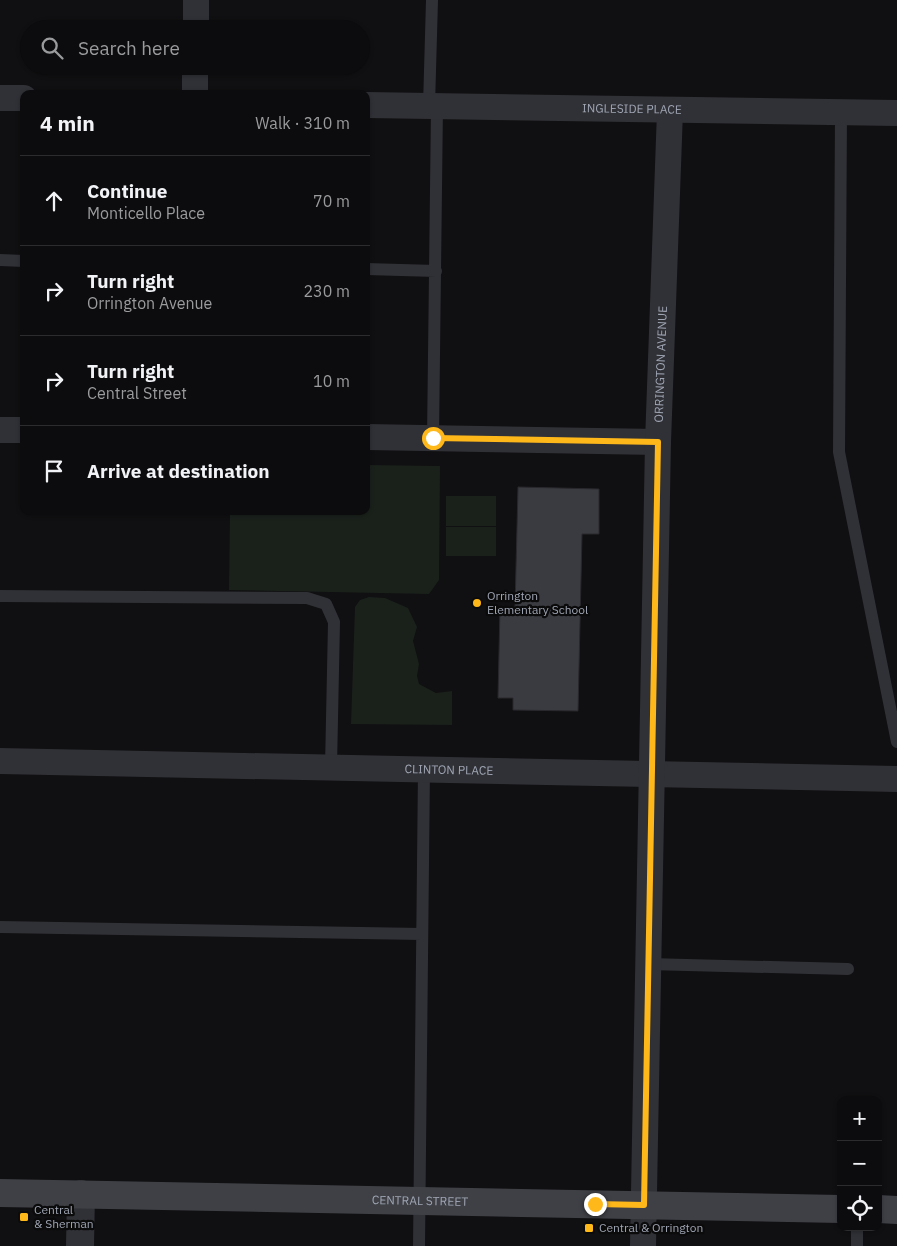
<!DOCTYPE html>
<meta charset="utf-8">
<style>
body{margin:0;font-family:"IBM Plex Sans",sans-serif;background:#151416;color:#f1f3f6}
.controls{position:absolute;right:15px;bottom:15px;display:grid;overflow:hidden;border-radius:10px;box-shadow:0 1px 4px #0004}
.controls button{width:45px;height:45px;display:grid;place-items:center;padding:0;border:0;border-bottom:1px solid #2c2b2e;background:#0c0b0d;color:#f1f3f6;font:25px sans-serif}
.stop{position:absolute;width:15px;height:15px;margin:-11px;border:4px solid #ffb81a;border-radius:50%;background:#fff}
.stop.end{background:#ffb81a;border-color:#fff;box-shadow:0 1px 5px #0008}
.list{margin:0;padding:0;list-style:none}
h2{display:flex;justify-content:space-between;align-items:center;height:65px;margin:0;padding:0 20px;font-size:21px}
h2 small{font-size:16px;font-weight:400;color:#9a9b9d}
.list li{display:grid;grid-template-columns:32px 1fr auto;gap:15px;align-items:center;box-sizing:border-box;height:90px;padding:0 20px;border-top:1px solid #2c2b2e}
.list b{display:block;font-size:19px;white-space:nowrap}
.list p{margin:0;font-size:16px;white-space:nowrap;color:#9a9b9d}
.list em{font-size:16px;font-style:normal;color:#9a9b9d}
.icon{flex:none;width:28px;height:28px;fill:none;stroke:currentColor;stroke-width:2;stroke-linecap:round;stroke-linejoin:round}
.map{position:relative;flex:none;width:897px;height:1246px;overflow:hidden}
.search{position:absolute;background:#0c0b0d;box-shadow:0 1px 4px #0004;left:20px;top:20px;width:350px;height:55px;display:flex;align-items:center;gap:12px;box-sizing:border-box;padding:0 18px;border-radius:28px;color:#9a9b9d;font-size:19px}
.panel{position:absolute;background:#0c0b0d;box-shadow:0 1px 4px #0004;left:20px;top:90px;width:350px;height:425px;border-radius:10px}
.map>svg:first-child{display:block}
.green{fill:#1a211b}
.building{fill:#3a3b41;stroke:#29292d}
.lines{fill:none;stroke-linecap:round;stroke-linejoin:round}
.service{stroke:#303136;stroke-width:12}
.minor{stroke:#303136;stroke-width:26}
.tertiary{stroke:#303136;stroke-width:28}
.secondary{stroke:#3e4046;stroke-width:28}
.route{stroke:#ffb81a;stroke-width:6}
.poi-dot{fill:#ffb81a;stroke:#0b0b0c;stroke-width:2}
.labels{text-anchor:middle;stroke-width:4.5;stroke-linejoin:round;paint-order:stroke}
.street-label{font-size:12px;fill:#9fa5b3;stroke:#0b0b0c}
.poi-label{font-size:12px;fill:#9fa5b3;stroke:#0b0b0c;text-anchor:start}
</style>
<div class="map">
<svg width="897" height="1246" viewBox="0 0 897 1246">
<rect width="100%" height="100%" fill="#100f11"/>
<path class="green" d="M366,465L440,466L439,580L429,594L229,590L230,511H366Z
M446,496H496V526H446Z
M446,527H496V556H446Z
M369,597L385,598L408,608L417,627L413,641L419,664L417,676L419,684L436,693L452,691V725L351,724L355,607L360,600Z"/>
<path class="building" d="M518,487L599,489V534H582L578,711L513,710V698H498L500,608H515Z"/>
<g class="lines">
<path class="service" d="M429,106L432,0
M841,113L839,452L897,742
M0,260L24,261
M366,269L436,271
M433,438L437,106
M0,596L307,598L326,604L334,622L331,767
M0,927L422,934
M648,964L848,969
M419,1246L424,768
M857,1246V1227"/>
<g class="minor">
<path d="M196,29V0"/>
<path d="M195,94V66"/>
<path d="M0,98H24"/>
<path id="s1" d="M366,105L897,113"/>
<path d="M0,430H24"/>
<path d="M366,437L658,442"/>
<path id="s2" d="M0,761L897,779"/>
<path id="s3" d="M643,1246L658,442L670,111"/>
</g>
<path class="tertiary" d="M80,1246L81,1194"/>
<g class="secondary">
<path id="s4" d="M0,1193L841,1209"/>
<path d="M878,1209L897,1210"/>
</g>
</g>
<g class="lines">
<path class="route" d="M433,438L658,442L644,1205L595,1204"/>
</g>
<g class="poi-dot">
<circle cx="477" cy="603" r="5"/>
<rect x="19" y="1212" width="10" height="10" rx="2.5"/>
<rect x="584" y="1223" width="10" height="10" rx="2.5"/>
</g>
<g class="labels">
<g class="street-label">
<text dy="4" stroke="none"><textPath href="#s1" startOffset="266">INGLESIDE PLACE</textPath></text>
<text dy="4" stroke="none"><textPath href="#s3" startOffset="882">ORRINGTON AVENUE</textPath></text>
<text dy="4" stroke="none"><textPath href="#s2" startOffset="449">CLINTON PLACE</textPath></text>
<text dy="4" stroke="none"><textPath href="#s4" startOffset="420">CENTRAL STREET</textPath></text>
</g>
<g class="poi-label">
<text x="487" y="600">Orrington<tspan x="487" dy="14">Elementary School</tspan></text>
<text x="34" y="1214">Central<tspan x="34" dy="14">&amp; Sherman</tspan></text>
<text x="599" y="1232">Central &amp; Orrington</text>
</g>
</g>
</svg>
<div class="controls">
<button>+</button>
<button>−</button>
<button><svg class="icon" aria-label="locate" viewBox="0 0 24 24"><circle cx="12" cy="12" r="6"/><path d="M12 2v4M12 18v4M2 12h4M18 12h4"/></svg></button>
</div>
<div class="stop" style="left:433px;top:438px"></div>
<div class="stop end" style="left:595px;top:1204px"></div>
<div class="search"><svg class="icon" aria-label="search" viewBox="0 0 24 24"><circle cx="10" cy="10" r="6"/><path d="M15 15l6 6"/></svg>Search here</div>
<section class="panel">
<h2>4 min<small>Walk · 310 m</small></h2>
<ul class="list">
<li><svg class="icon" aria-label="ahead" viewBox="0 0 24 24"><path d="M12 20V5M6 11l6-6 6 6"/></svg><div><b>Continue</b><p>Monticello Place</p></div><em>70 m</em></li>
<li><svg class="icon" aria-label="right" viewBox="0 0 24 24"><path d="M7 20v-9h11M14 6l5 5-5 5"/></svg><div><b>Turn right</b><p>Orrington Avenue</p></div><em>230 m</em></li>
<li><svg class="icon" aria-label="right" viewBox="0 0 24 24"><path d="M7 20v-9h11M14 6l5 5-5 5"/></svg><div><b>Turn right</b><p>Central Street</p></div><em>10 m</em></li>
<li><svg class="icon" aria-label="arrive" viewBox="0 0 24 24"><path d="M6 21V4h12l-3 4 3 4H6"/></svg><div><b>Arrive at destination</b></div></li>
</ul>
</section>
</div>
